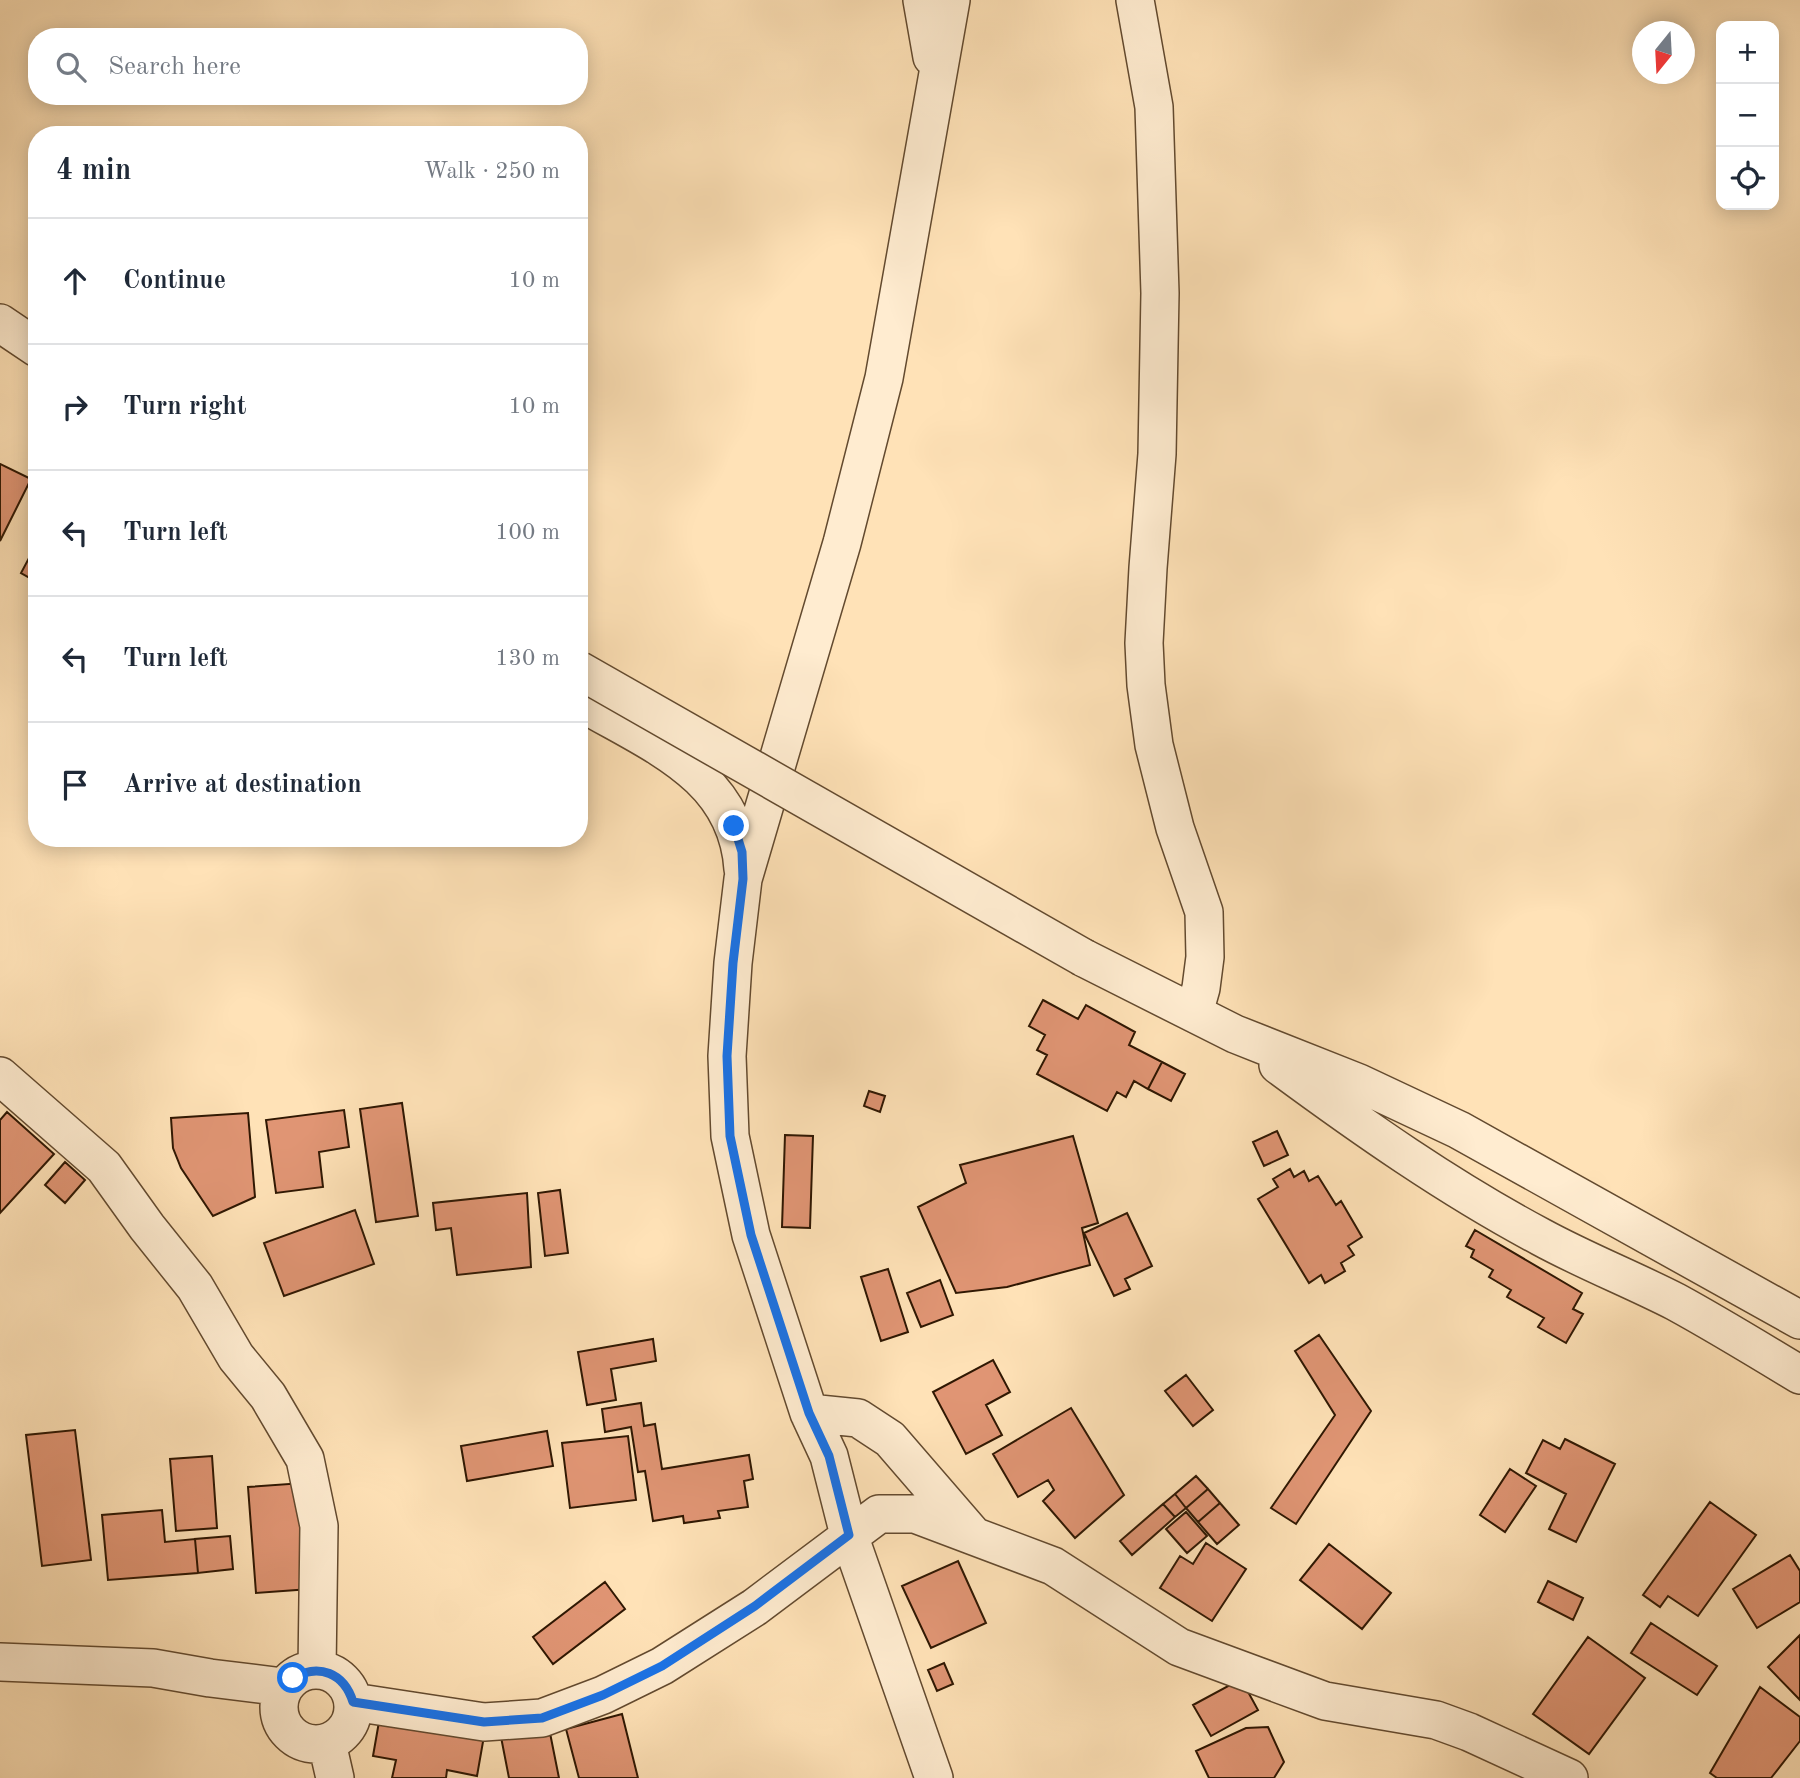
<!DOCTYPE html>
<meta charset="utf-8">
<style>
body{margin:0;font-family:"Old Standard TT",serif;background:#f6f6f7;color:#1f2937}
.controls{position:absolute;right:21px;top:21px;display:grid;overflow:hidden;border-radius:14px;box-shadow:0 4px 18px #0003}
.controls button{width:63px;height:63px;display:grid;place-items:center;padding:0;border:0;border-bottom:2px solid #e0e1e3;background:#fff;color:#1f2937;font:35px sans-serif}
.compass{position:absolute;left:1632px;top:21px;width:63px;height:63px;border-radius:50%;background:#fff;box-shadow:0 4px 18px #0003;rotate:198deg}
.stop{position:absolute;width:21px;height:21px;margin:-16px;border:5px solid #1a73e8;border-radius:50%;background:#fff}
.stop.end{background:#1a73e8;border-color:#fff;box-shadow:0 2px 7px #0008}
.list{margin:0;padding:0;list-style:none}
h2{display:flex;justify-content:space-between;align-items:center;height:91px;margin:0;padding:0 28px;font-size:30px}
h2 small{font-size:23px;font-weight:400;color:#747a83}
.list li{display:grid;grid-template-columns:46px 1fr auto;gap:21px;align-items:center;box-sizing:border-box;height:126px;padding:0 28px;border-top:2px solid #e0e1e3}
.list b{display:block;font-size:26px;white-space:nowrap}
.list em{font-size:23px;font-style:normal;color:#747a83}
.icon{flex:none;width:38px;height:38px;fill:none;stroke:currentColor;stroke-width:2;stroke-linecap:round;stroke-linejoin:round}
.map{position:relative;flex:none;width:1800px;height:1778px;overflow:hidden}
.search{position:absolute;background:#fff;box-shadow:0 4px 18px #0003;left:28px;top:28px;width:560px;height:77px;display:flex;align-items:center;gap:18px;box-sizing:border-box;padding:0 24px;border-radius:28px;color:#747a83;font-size:26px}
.panel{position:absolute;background:#fff;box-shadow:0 4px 18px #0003;left:28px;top:126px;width:560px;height:721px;border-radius:28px}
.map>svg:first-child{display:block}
.building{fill:#e09574;stroke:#2f1702;stroke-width:2}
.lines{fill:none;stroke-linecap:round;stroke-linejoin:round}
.minor-casing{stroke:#634a2f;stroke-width:40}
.minor{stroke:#ffecd0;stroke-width:37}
.minor-bridge-casing{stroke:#634a2f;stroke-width:40;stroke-linecap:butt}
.minor-bridge{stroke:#ffecd0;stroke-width:37}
.route{stroke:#1a73e8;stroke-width:9}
</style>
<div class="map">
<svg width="1800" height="1778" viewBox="0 0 1800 1778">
<rect width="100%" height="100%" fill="#ffe2b7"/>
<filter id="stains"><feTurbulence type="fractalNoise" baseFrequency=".00286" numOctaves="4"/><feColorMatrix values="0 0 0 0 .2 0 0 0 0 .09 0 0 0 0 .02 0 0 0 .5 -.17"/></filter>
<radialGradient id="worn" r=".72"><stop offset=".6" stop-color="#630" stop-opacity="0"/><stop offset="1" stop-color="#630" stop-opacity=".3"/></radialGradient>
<path class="building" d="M0,464L31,479L0,541Z
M37,543V582L21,573Z
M1043,1000L1078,1019L1086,1005L1135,1032L1129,1045L1162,1062L1148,1089L1134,1081L1126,1097L1117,1092L1107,1111L1037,1074L1047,1055L1037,1050L1045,1035L1029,1026Z
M1162,1062L1185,1074L1171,1101L1148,1089Z
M869,1091L885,1096L880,1112L864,1106Z
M402,1103L418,1216L376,1222L360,1109Z
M344,1110L349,1147L319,1152L323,1187L276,1193L266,1120Z
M7,1112L54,1154L0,1213V1120Z
M248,1113L255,1197L213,1216L181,1168L173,1148L171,1118Z
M1277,1131L1288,1155L1264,1166L1253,1142Z
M785,1135L813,1136L810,1228L782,1227Z
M1073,1136L1098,1223L1082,1228L1090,1265L1007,1287L956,1293L918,1207L966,1183L960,1165Z
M65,1162L85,1180L65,1203L45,1185Z
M1290,1169L1294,1177L1304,1171L1309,1181L1318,1176L1336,1205L1341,1201L1362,1237L1348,1246L1354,1255L1341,1263L1345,1271L1325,1283L1321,1275L1309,1283L1258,1199L1278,1187L1273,1179Z
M560,1190L568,1253L545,1256L538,1193Z
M527,1193L531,1267L457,1275L451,1228L436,1230L433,1203Z
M355,1210L374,1264L284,1296L264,1243Z
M1127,1213L1152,1266L1125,1279L1130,1289L1114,1296L1084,1233Z
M1475,1230L1582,1293L1573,1309L1583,1314L1566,1343L1538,1327L1544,1318L1507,1297L1511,1290L1489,1277L1493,1270L1471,1257L1474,1250L1466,1246Z
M888,1269L908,1332L881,1341L861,1277Z
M940,1280L953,1315L921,1327L907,1293Z
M1319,1335L1371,1411L1296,1524L1271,1508L1335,1415L1295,1351Z
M653,1339L656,1361L611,1369L616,1400L587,1405L578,1352Z
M993,1360L1010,1392L986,1405L1002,1435L966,1454L933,1392Z
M1186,1375L1213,1410L1193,1426L1165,1391Z
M641,1403L644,1426L655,1424L662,1469L749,1455L753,1479L744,1481L748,1507L718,1511L720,1518L684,1523L683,1516L653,1521L645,1471L638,1472L631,1427L605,1432L602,1409Z
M1071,1408L1124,1495L1075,1538L1043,1501L1054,1490L1048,1480L1018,1497L993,1454Z
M75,1430L91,1560L42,1566L26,1435Z
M547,1431L553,1466L467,1481L461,1446Z
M628,1436L636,1500L570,1508L562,1443Z
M1565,1439L1615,1464L1576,1542L1549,1529L1566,1494L1526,1473L1543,1440L1560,1449Z
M212,1456L217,1528L176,1531L170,1459Z
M1510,1469L1536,1486L1505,1532L1480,1515Z
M1196,1476L1208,1489L1186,1508L1175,1494Z
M303,1483L310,1589L256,1593L248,1487Z
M1208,1489L1220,1503L1198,1522L1186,1508Z
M1175,1494L1186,1508L1175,1517L1163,1504Z
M1710,1502L1756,1535L1698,1616L1668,1596L1660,1607L1643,1595Z
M1220,1503L1239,1525L1217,1544L1198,1522Z
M1163,1504L1175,1517L1132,1555L1120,1541Z
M162,1510L165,1542L195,1539L198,1573L108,1580L102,1515Z
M1186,1512L1207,1536L1187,1553L1166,1529Z
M230,1536L233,1569L198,1573L195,1539Z
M1206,1543L1246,1569L1212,1621L1160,1588L1180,1556L1193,1564Z
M1329,1544L1391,1593L1362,1629L1300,1580Z
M1790,1555L1800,1571V1602L1757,1628L1733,1589Z
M958,1561L986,1623L931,1648L902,1586Z
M1548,1581L1583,1598L1573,1620L1538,1602Z
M605,1582L625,1609L553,1664L533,1637Z
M1651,1623L1717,1666L1697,1695L1631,1653Z
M1800,1635V1700L1768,1667Z
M1588,1637L1645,1678L1589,1754L1533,1714Z
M944,1663L953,1684L937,1691L928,1670Z
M1241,1679L1258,1710L1211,1736L1193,1705Z
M1760,1687L1800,1717V1741L1771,1778H1717L1710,1773Z
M622,1714L638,1778H579L566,1729Z
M380,1716L484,1736L477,1776L447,1770L446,1778H392L396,1760L373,1756Z
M1268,1727L1284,1762L1274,1778H1209L1196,1751L1246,1728Z
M549,1728L559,1778H509L501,1737Z"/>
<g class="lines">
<g class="minor-casing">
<path id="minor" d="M922,0L932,57
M1135,0L1154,107L1160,293L1157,454L1148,568L1144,643L1146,685L1154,745L1175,828L1204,912L1205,957L1201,988L1194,1013
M0,323L37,348
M579,701C651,744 737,774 743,869
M1084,958L1235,1034L1359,1083L1459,1130L1800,1320
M1278,1065C1362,1127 1449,1188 1541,1237C1585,1261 1631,1279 1676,1302C1718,1325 1759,1350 1800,1375
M0,1076L104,1167L147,1227L195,1287L236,1357L268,1396L305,1459L319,1526L317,1670
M809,1413L858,1418L890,1439L973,1535
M0,1662L153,1668L210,1678L283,1687
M279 1707a37 37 0 1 1 74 0a37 37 0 1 1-74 0Z
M353,1702L484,1722L542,1718L603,1695L662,1666L755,1607L879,1514H915L1053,1566L1179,1647L1325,1701L1436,1720L1469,1732L1569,1778
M327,1743L335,1778
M934,1778L849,1535L829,1456L809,1413L751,1235L730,1136L727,1056L733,963L743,879L842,543L884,378L951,0"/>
</g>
<use href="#minor" class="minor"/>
<g class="minor-bridge-casing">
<path id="minor-bridge" d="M579,670L1084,958"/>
</g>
<use href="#minor-bridge" class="minor-bridge"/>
</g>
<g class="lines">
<path class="route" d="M293,1678C319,1663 344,1673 353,1702L484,1722L542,1718L603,1695L662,1666L755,1606L849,1535L829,1456L809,1413L751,1235L730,1136L727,1056L733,963L743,879L742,852L734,826"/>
</g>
<rect width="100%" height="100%" filter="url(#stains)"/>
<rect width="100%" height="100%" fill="url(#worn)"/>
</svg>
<div class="controls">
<button>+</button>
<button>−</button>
<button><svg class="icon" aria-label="locate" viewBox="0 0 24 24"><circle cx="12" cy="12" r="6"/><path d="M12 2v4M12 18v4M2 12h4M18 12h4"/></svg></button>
</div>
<svg class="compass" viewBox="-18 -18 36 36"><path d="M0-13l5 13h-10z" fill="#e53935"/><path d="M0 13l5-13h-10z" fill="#747a83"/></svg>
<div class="stop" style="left:293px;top:1678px"></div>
<div class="stop end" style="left:734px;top:826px"></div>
<div class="search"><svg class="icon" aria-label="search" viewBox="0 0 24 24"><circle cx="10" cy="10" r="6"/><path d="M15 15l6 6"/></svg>Search here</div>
<section class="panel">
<h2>4 min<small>Walk · 250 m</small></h2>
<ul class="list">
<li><svg class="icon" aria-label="ahead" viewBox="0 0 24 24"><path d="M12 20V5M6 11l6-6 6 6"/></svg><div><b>Continue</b></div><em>10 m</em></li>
<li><svg class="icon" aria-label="right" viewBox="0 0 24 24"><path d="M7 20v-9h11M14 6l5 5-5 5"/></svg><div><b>Turn right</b></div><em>10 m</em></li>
<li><svg class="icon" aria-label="left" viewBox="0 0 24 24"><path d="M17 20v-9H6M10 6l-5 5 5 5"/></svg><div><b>Turn left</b></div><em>100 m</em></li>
<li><svg class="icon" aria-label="left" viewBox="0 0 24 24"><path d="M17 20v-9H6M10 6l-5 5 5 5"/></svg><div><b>Turn left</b></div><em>130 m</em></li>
<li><svg class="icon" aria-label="arrive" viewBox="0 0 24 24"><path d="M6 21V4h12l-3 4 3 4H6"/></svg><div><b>Arrive at destination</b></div></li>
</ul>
</section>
</div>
